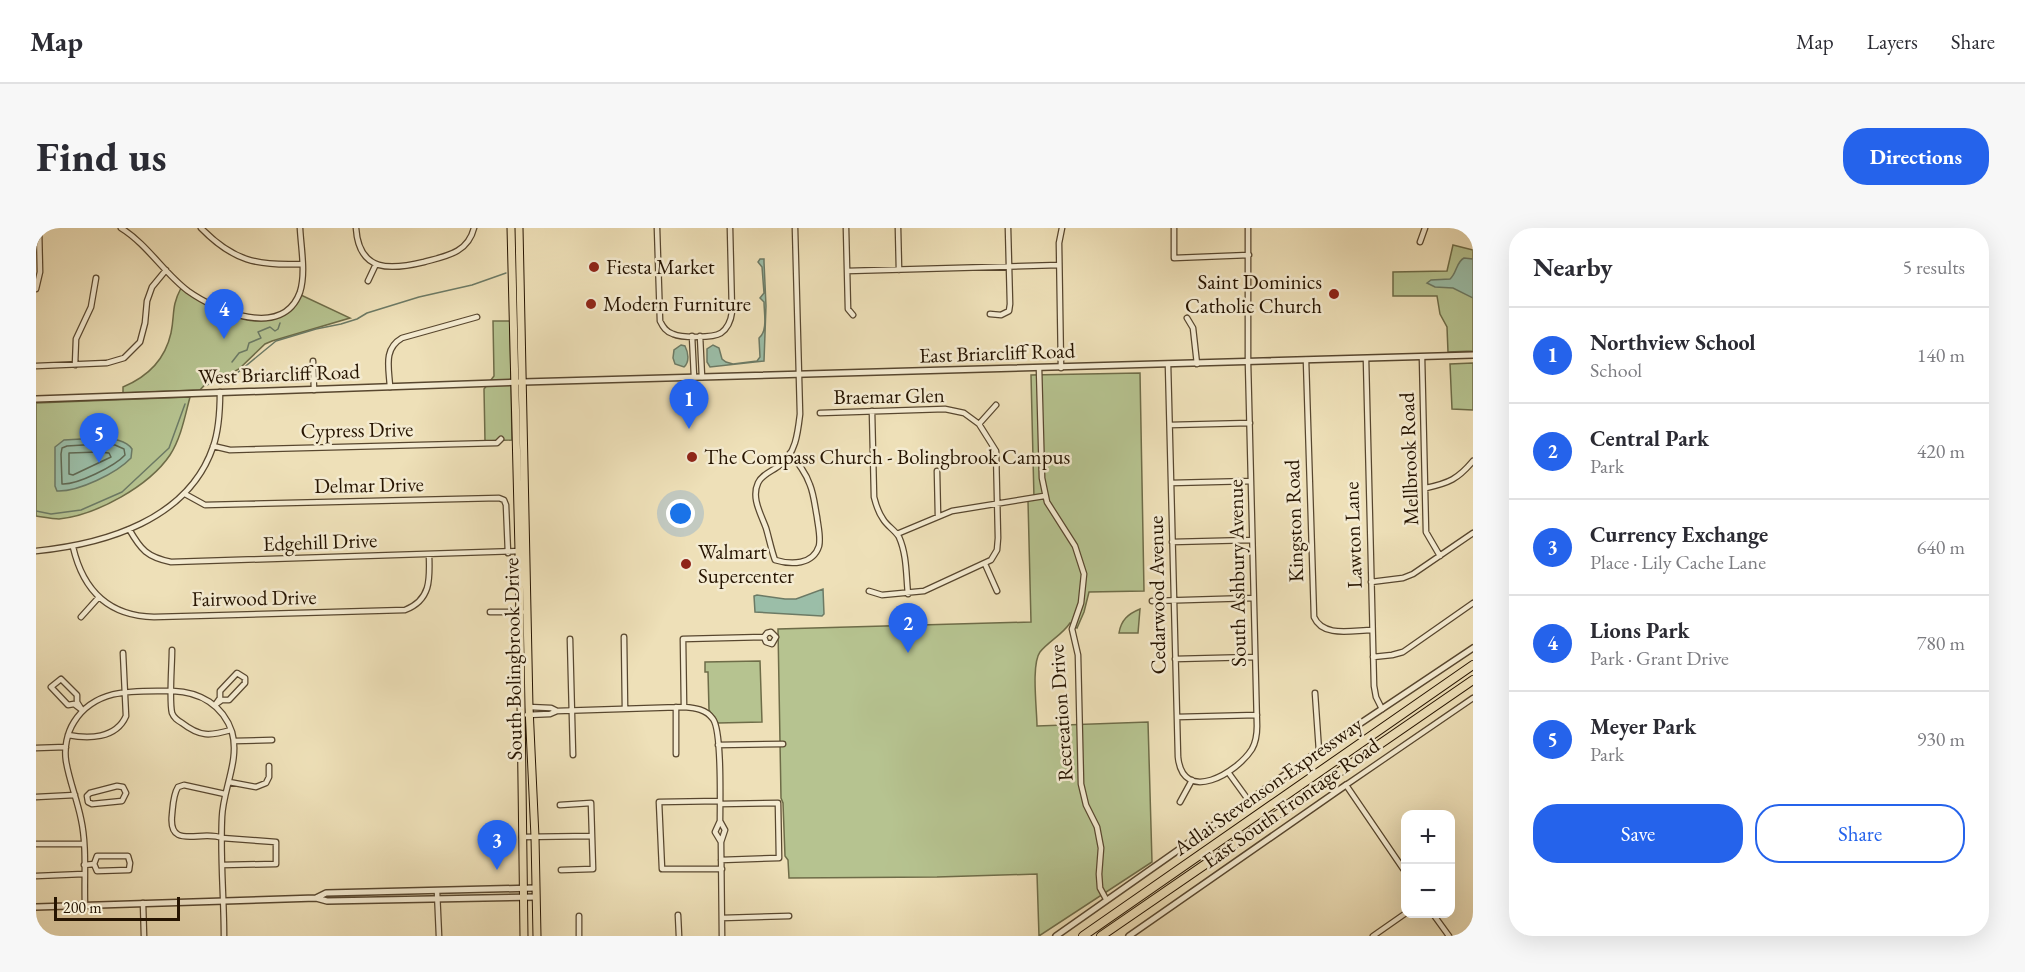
<!DOCTYPE html>
<meta charset="utf-8">
<style>
body{margin:0;font-family:"EB Garamond",serif;background:#f7f7f7;color:#2b2b33}
.controls{position:absolute;right:18px;bottom:18px;display:grid;overflow:hidden;border-radius:12px;box-shadow:0 6px 24px #0002}
.controls button{width:54px;height:54px;display:grid;place-items:center;padding:0;border:0;border-bottom:2px solid #e1e1e2;background:#fff;color:#2b2b33;font:30px sans-serif}
.scale{position:absolute;left:18px;bottom:15px;width:126px;box-sizing:border-box;padding-left:6px;border:3px solid #261401;border-top:0;font-size:16px;line-height:21px;white-space:nowrap;color:#261401;-webkit-text-stroke:4px #f4ebd1;paint-order:stroke}
.you{position:absolute;left:645px;top:286px;width:21px;height:21px;margin:-15px;border:4px solid #fff;border-radius:50%;background:#1a73e8;box-shadow:0 0 0 9px #1a73e833}
.badge{display:grid;place-items:center;width:39px;height:39px;border-radius:50%;background:#2563eb;color:#fff;font-size:20px;font-weight:700}
.pin{position:absolute;translate:-50% -50px;filter:drop-shadow(0 2px 3px #0008)}
.pin::after{content:'';position:absolute;top:32px;width:21px;height:18px;background:inherit;clip-path:polygon(0 0,100% 0,50% 100%)}
.list{margin:0;padding:0;list-style:none}
h2{display:flex;justify-content:space-between;align-items:center;height:78px;margin:0;padding:0 24px;font-size:26px}
h2 small{font-size:20px;font-weight:400;color:#7c7c81}
.list li{display:grid;grid-template-columns:39px 1fr auto;gap:18px;align-items:center;box-sizing:border-box;height:96px;padding:0 24px;border-top:2px solid #e1e1e2}
.list b{display:block;font-size:22px;white-space:nowrap}
.list p{margin:0;font-size:20px;white-space:nowrap;color:#7c7c81}
.list em{font-size:20px;font-style:normal;color:#7c7c81}
.actions{display:flex;gap:12px;padding:18px 24px}
.actions a{flex:1;padding:14px 0;border:2px solid #2563eb;border-radius:24px;text-align:center;font-size:21px;color:#2563eb}
.actions .main{background:#2563eb;color:#fff}
.map{position:relative;flex:none;width:1437px;height:708px;overflow:hidden;border-radius:24px}
header{display:flex;align-items:center;gap:36px;box-sizing:border-box;height:84px;padding:0 30px;background:#fff;border-bottom:2px solid #e1e1e2}
header strong{font-size:28px}
nav{display:flex;gap:33px;margin-inline-start:auto;font-size:21px}
.intro{display:flex;align-items:center;justify-content:space-between;box-sizing:border-box;height:144px;padding:0 36px}
h1{margin:0;font-size:42px}
.button{padding:15px 27px;border-radius:24px;background:#2563eb;color:#fff;font-size:21px;font-weight:700}
main{display:flex;gap:36px;padding:0 36px}
aside{flex:1;background:#fff;border-radius:24px;box-shadow:0 6px 24px #0002}
.map>svg:first-child{display:block}
.green{fill:#b6c390;stroke:#6e6c48;stroke-width:1.5}
.water{fill:#9bbea8;stroke:#6c7a65;stroke-width:1.5}
.lines{fill:none;stroke-linecap:round;stroke-linejoin:round}
.shore{stroke:#606954;stroke-width:1.5}
.stream{stroke:#6c7a65;stroke-width:1.5}
.minor-casing{stroke:#58472f;stroke-width:7}
.tertiary-casing{stroke:#58472f;stroke-width:8}
.primary-casing{stroke:#261401;stroke-width:9}
.motorway-casing{stroke:#261401;stroke-width:10}
.minor{stroke:#f4ebd1;stroke-width:4.5}
.tertiary{stroke:#f4ebd1;stroke-width:5}
.primary{stroke:#eee0b8;stroke-width:7}
.motorway{stroke:#eee0b8;stroke-width:8}
.poi-dot{fill:#8f2418;stroke:#f4ebd1;stroke-width:2}
.labels{text-anchor:middle;stroke-width:5;stroke-linejoin:round;paint-order:stroke}
.poi-label{font-size:21px;fill:#261401;stroke:#f4ebd1;text-anchor:start}
.street-label{font-size:21px;fill:#261401;stroke:#f4ebd1}
</style>
<header>
<strong>Map</strong>
<nav><a>Map</a><a>Layers</a><a>Share</a></nav>
</header>
<div class="intro"><h1>Find us</h1><a class="button">Directions</a></div>
<main>
<div class="map">
<svg width="1437" height="708" viewBox="0 0 1437 708">
<rect width="100%" height="100%" fill="#eee0b8"/>
<filter id="stains"><feTurbulence type="fractalNoise" baseFrequency=".00333" numOctaves="4"/><feColorMatrix values="0 0 0 0 .2 0 0 0 0 .09 0 0 0 0 .02 0 0 0 .5 -.17"/></filter>
<radialGradient id="worn" r=".72"><stop offset=".6" stop-color="#630" stop-opacity="0"/><stop offset="1" stop-color="#630" stop-opacity=".3"/></radialGradient>
<path class="green" d="M1417,17L1437,22V123L1412,124L1411,99L1404,86L1401,68H1357V44L1411,43Z
M145,60C179,84 238,117 265,67L314,90L236,113L229,116L203,141L192,147L176,149L164,162L87,165V159C111,149 129,132 135,105C139,86 135,79 145,60Z
M457,93H474L476,212L449,213L448,161L458,148Z
M1437,135V182L1416,181L1414,136Z
M1104,145L1108,363L1053,364L1048,384L1041,400L1034,395C1026,407 1013,413 1004,424C995,436 1001,482 1001,498L1112,494L1116,634L1003,708L1001,646L901,649L753,650L752,632L749,628L747,575L745,570L742,401L995,394L992,273L998,271L995,147Z
M154,169C149,188 145,210 134,227C113,258 61,287 23,291C16,291 7,289 0,288V175Z
M1104,381L1102,405H1083C1085,392 1092,386 1104,381Z
M724,433L726,494L682,495L673,482L672,444H669V434Z"/>
<path class="water" d="M1428,30L1437,31V70L1417,60L1399,59L1391,55L1395,52L1414,51C1421,45 1420,34 1428,30Z
M724,31H728V34L730,78L728,133L674,139L671,134V121L677,117L683,120L686,131L690,134L697,136L721,133L724,129L723,110C732,103 728,85 728,74L724,70L728,65L726,39L722,34Z
M645,117L649,118C652,124 654,134 648,139L639,136L637,130L638,122Z
M63,210C75,211 89,211 96,221L95,230C81,245 42,264 21,263L19,258V219L28,212Z
M787,361L788,386L786,388L719,384L718,368L721,367L749,371H760Z"/>
<g class="lines">
<path class="shore" d="M63,216L79,217L88,221L89,227C79,238 41,257 26,256L25,226L26,220L31,218Z
M63,224L73,225L75,229L37,247L33,246V225Z"/>
<path class="stream" d="M196,134L203,125L211,122L213,115L225,110L222,104L234,99L239,103L242,101L244,95
M171,157L184,149H194L200,146L240,113L280,101L305,96L321,91L331,85L383,69L436,57L470,45
M0,283L15,286L45,282L86,264L133,220L149,176"/>
<g class="minor-casing">
<path id="minor" d="M85,0C111,16 128,45 152,63C180,83 247,112 264,64C270,45 265,20 264,0
M165,0C197,33 221,38 266,36
M320,0C323,45 355,42 388,34C410,28 432,25 438,0
M621,0L624,93C627,99 630,104 637,106C646,110 677,110 685,105C692,100 695,92 696,84L694,0
M810,0L812,81L817,87
M862,0L863,42
M1138,0V30L1213,27
M1384,14L1389,0
M811,43L1023,37
M332,53L340,36
M0,61L4,44L3,0
M954,86L965,87L973,83L974,76L972,0
M1151,90L1157,100L1161,136
M656,108L658,149
M664,108L666,149
M1386,129L1390,304L1404,328
M1330,131L1338,458L1340,469L1346,481
M1270,132L1278,389C1287,410 1317,402 1336,402
M277,133L278,162
M1132,136L1142,529C1147,577 1201,545 1216,521C1220,514 1221,506 1221,498L1212,134V0
M39,137L40,111L55,79L60,50
M0,138L71,135L88,130L104,114L109,95L111,73L116,59L130,42
M1003,140L1006,250L1011,274L1039,318L1048,346L1045,375L1036,401L1042,427L1045,556L1050,577L1061,599L1065,620L1063,646L1064,660L1070,671
M1025,140L1023,15L1026,0
M354,159C353,140 347,121 366,110L441,89
M836,183L838,269C840,277 842,284 847,291C851,298 859,302 863,309C871,327 870,347 872,366
M784,185L909,181L928,185L943,196L960,223L962,310L961,322L955,332L888,363L846,367L833,363
M943,196L960,177
M1134,197L1214,195
M177,218L194,222L461,215L465,211
M754,225C762,235 770,245 774,257C778,267 779,279 781,289C782,298 785,309 783,318C777,337 755,337 739,332C735,321 733,310 730,300C725,286 715,270 722,255C726,246 737,243 744,237C760,226 762,203 764,186L759,0
M901,243L902,288
M1135,255L1215,253
M1390,260C1413,255 1422,251 1437,233
M149,266L169,277L463,270L468,272L470,277L472,325
M93,301C105,322 111,329 135,334L484,323
M861,306L916,283L1008,268
M1136,314L1216,312
M37,319C47,362 72,388 118,389L369,382C395,372 394,351 393,327
M0,323C69,316 152,292 177,219C183,202 184,182 184,164
M949,336L961,363
M1335,354L1367,350L1377,346L1437,305
M1116,373L1217,370
M454,384H486
M45,389L63,369
M588,409L589,481
M534,411L537,527
M136,422C136,437 133,473 136,485C138,490 141,492 146,495C164,509 174,508 195,502
M1337,429L1356,427L1367,424L1437,375
M1139,431L1219,429
M201,445L209,450V455L193,472H186L179,477L184,470V463Z
M25,451L41,467V474L46,482L38,476L32,477L15,459Z
M1279,465L1283,523
M493,479L515,480L521,483
M640,479V526
M648,479L647,411L728,409L731,405L735,404L740,409L736,416L730,414L728,409
M491,487L514,486L521,483L648,479C659,480 670,481 677,491C686,503 684,574 684,593L689,602L685,614L686,708
M1141,489L1221,487
M32,507C52,511 80,511 90,488L87,425
M198,513L236,512
M682,517L747,516
M0,520L30,519
M1192,544L1213,573
M193,554L220,559L230,555L233,549V538
M81,558L87,559L90,565L86,573L56,576L52,574L51,568L54,565Z
M0,569L39,567
M684,573L623,574L626,641H686
M1144,574L1156,552
M684,576L742,575L743,630L685,632
M524,577L555,575L557,641L525,642
M684,593L679,604L685,614
M486,609L556,608
M0,616H47
M48,637L58,636L61,643L93,642L94,635L92,628H61L58,636
M186,637L240,636V614L186,610C166,601 132,623 136,587C137,577 137,567 142,559L148,557L189,566
M1370,645L1310,557L1437,470
M0,648L48,646
M401,663L403,708
M107,675L108,708
M49,677C48,649 51,618 45,591C41,571 33,552 30,533C28,520 31,505 38,494C60,459 100,463 137,463C164,464 187,477 196,504C204,532 187,561 186,589C184,629 188,669 188,708
M1397,686L1413,708
M642,687L643,708
M543,688V708
M686,690L753,688
M1337,708L1370,685"/>
</g>
<g class="tertiary-casing">
<path id="tertiary" d="M0,171L487,154L1437,127
M280,670L290,665L499,660
M0,679L280,670L291,673L500,669
M1020,708L1283,523L1437,420
M1093,708L1310,557"/>
</g>
<g class="primary-casing">
<path id="primary" d="M475,0L483,323L488,708
M483,0L493,479L499,609L501,708"/>
</g>
<g class="motorway-casing">
<path id="motorway" d="M1047,708L1437,437
M1065,708L1437,452"/>
</g>
<use href="#minor" class="minor"/>
<use href="#tertiary" class="tertiary"/>
<use href="#primary" class="primary"/>
<use href="#motorway" class="motorway"/>
</g>
<g class="poi-dot">
<circle cx="558" cy="39" r="6"/>
<circle cx="1298" cy="66" r="6"/>
<circle cx="555" cy="76" r="6"/>
<circle cx="656" cy="229" r="6"/>
<circle cx="650" cy="336" r="6"/>
</g>
<g class="labels">
<g class="poi-label">
<text x="570" y="46">Fiesta Market</text>
<text x="1286" y="61" text-anchor="end">Saint Dominics<tspan x="1286" dy="24">Catholic Church</tspan></text>
<text x="567" y="83">Modern Furniture</text>
<text x="668" y="236">The Compass Church - Bolingbrook Campus</text>
<text x="662" y="331">Walmart<tspan x="662" dy="24">Supercenter</tspan></text>
</g>
<g class="street-label">
<text transform="translate(961 125) rotate(-2)" y="7">East Briarcliff Road</text>
<text transform="translate(243 146) rotate(-2)" y="7">West Briarcliff Road</text>
<text transform="translate(853 168) rotate(-1)" y="7">Braemar Glen</text>
<text transform="translate(321 202) rotate(-1)" y="7">Cypress Drive</text>
<text transform="translate(1373 231) rotate(-92)" y="7">Mellbrook Road</text>
<text transform="translate(333 257) rotate(-1)" y="7">Delmar Drive</text>
<text transform="translate(1258 293) rotate(-92)" y="7">Kingston Road</text>
<text transform="translate(1317 307) rotate(-92)" y="7">Lawton Lane</text>
<text transform="translate(284 314) rotate(-2)" y="7">Edgehill Drive</text>
<text transform="translate(1201 345) rotate(-91)" y="7">South Ashbury Avenue</text>
<text transform="translate(1121 367) rotate(-91)" y="7">Cedarwood Avenue</text>
<text transform="translate(218 370) rotate(-1)" y="7">Fairwood Drive</text>
<text transform="translate(477 431) rotate(-91)" y="7">South Bolingbrook Drive</text>
<text transform="translate(1025 485) rotate(-94)" y="7">Recreation Drive</text>
<text transform="translate(1232 558) rotate(-35)" y="7">Adlai Stevenson Expressway</text>
<text transform="translate(1255 575) rotate(-35)" y="7">East South Frontage Road</text>
</g>
</g>
<rect width="100%" height="100%" filter="url(#stains)"/>
<rect width="100%" height="100%" fill="url(#worn)"/>
</svg>
<div class="controls">
<button>+</button>
<button>−</button>
</div>
<div class="scale">200 m</div>
<div class="you"></div>
<div class="pin badge" style="left:653px;top:201px">1</div>
<div class="pin badge" style="left:872px;top:425px">2</div>
<div class="pin badge" style="left:461px;top:642px">3</div>
<div class="pin badge" style="left:188px;top:111px">4</div>
<div class="pin badge" style="left:63px;top:235px">5</div>
</div>
<aside>
<h2>Nearby<small>5 results</small></h2>
<ul class="list">
<li><span class="badge">1</span><div><b>Northview School</b><p>School</p></div><em>140 m</em></li>
<li><span class="badge">2</span><div><b>Central Park</b><p>Park</p></div><em>420 m</em></li>
<li><span class="badge">3</span><div><b>Currency Exchange</b><p>Place · Lily Cache Lane</p></div><em>640 m</em></li>
<li><span class="badge">4</span><div><b>Lions Park</b><p>Park · Grant Drive</p></div><em>780 m</em></li>
<li><span class="badge">5</span><div><b>Meyer Park</b><p>Park</p></div><em>930 m</em></li>
</ul>
<div class="actions"><a class="main">Save</a><a>Share</a></div>
</aside>
</main>
